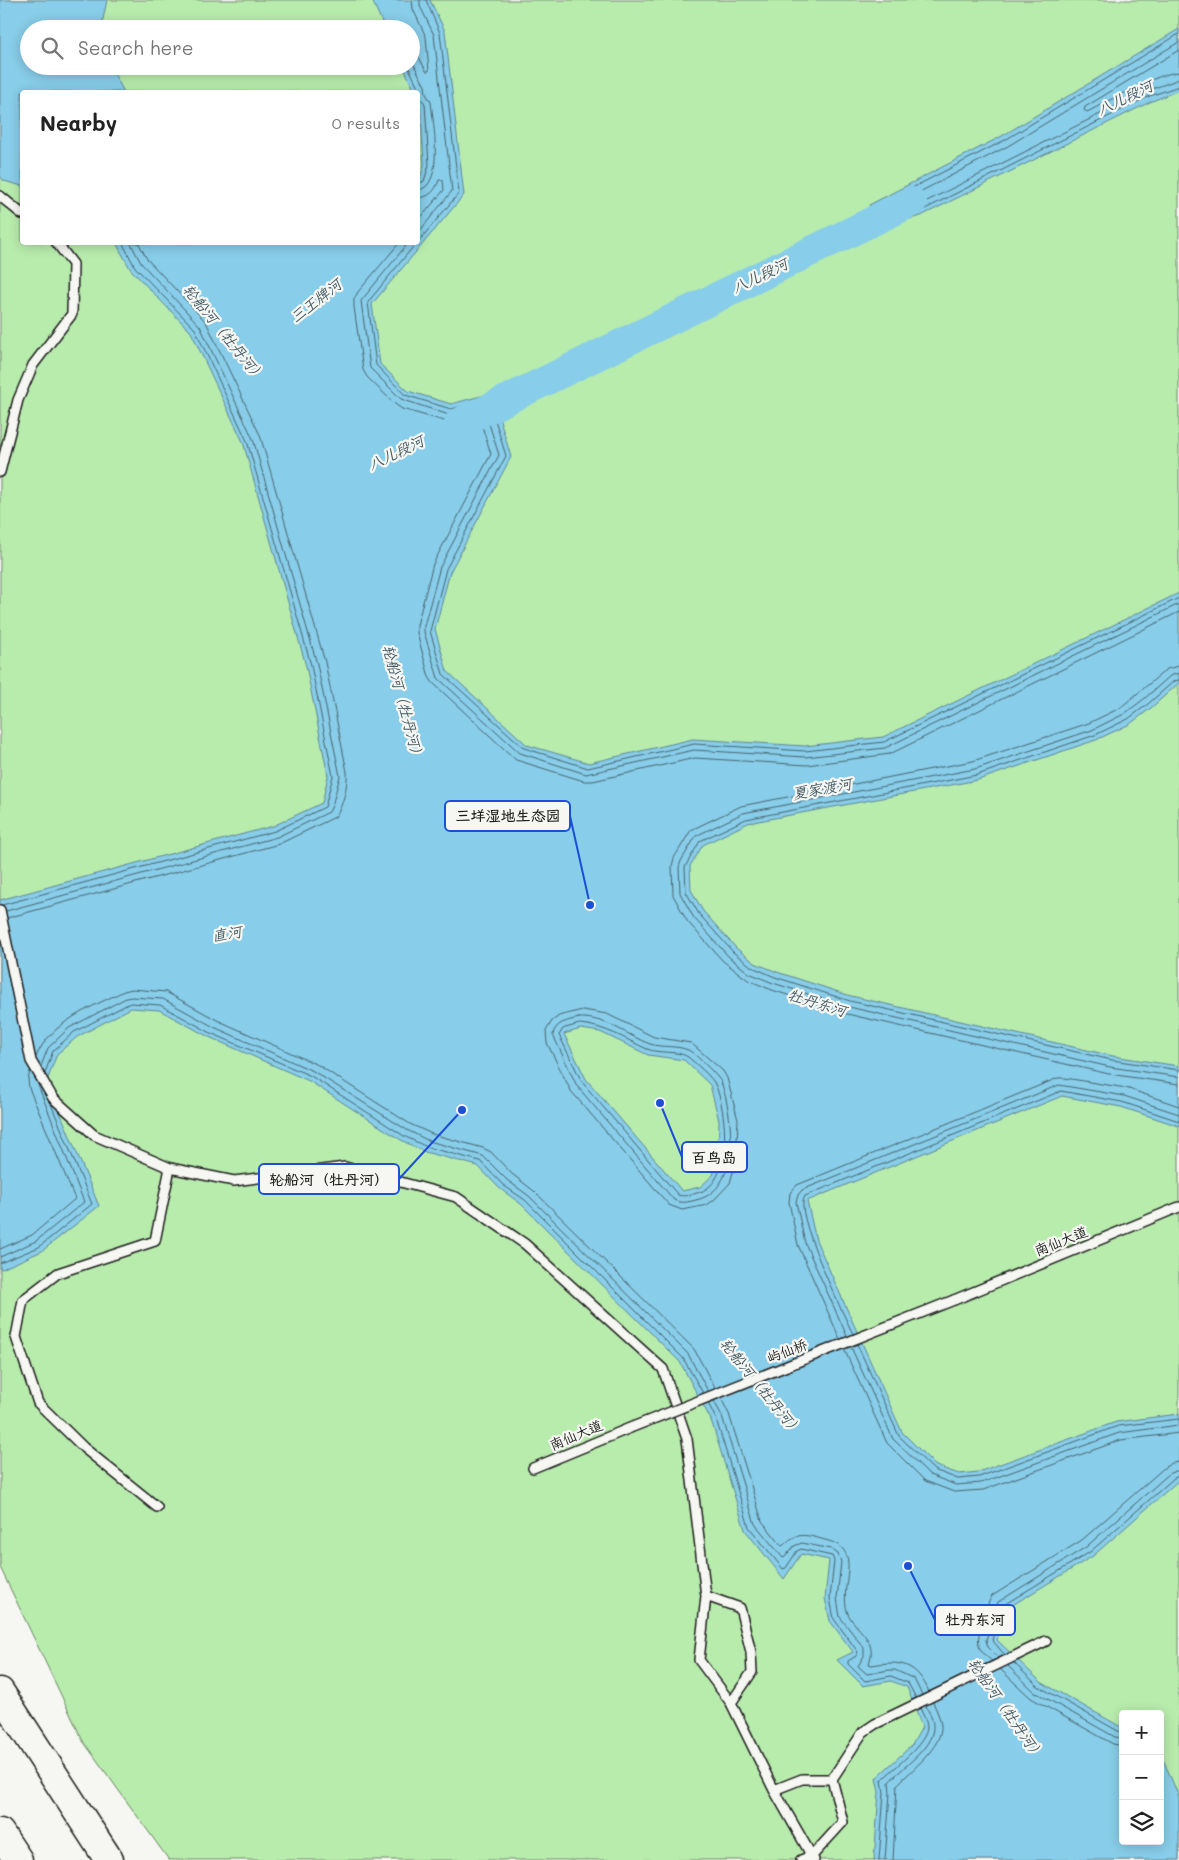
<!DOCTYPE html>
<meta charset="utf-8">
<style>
body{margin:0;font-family:Mali,"LXGW WenKai TC",sans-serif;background:#f2f2f2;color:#222}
.controls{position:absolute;right:15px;bottom:15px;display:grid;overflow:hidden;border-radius:5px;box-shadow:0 2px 12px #0003}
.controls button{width:45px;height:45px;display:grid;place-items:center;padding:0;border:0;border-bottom:1px solid #e0e0e0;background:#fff;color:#222;font:25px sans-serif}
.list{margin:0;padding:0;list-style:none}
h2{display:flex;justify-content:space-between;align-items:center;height:65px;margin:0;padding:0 20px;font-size:21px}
h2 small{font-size:16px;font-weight:400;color:#767676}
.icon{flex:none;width:28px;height:28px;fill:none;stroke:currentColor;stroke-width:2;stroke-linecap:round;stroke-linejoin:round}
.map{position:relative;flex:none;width:1179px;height:1860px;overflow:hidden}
.search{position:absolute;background:#fff;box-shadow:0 2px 12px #0003;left:20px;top:20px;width:400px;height:55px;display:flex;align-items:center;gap:12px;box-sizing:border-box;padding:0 18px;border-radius:28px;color:#767676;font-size:19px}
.panel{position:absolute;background:#fff;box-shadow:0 2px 12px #0003;left:20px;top:90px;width:400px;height:155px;border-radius:5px}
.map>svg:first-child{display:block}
.green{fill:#b8ecad;stroke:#6a8464;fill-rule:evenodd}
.water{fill:#88cde9;stroke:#5d8697;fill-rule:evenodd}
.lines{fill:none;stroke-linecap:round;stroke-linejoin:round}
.shore{stroke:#47636e;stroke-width:1}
.river{stroke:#88cde9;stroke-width:30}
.lane-casing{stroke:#1c1c1c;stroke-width:12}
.primary-casing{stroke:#1c1c1c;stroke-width:31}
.highway-casing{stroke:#1c1c1c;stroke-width:31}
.lane{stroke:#f6f6f2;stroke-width:9}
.primary{stroke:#f6f6f2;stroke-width:28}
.highway{stroke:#f6f6f2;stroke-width:28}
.lane-bridge-casing{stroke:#1c1c1c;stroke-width:12;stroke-linecap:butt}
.lane-bridge{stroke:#f6f6f2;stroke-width:9}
.labels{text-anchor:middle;stroke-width:4.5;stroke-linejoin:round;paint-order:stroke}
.street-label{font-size:14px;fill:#1c1c1c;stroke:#f6f6f2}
.water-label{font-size:15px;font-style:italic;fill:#425a64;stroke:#f6f6f2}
.leader{fill:none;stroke:#1d4ed8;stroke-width:2}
.callout-dot{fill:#1d4ed8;stroke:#f6f6f2;stroke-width:2}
.callout{fill:#f6f6f2;stroke:#1d4ed8;stroke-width:2}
.callout-label{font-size:15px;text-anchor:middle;font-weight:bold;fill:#1c1c1c}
</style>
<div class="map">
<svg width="1179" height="1860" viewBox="0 0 1179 1860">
<rect width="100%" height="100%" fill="#f6f6f2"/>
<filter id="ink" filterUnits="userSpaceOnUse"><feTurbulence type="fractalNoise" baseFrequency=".02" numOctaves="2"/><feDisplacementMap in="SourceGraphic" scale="10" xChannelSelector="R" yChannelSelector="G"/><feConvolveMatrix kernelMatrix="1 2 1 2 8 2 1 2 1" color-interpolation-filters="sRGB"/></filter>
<g filter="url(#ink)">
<path class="green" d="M0,0H1179V1860H169L83,1741L0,1567ZM29,29H411V66H29ZM22,92H418V242H22ZM1123,1714H1160V1841H1123Z"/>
<path class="water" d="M0,0H107L101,29H29V66H110L124,92H22V186L4,181L0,176Z
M372,0H430L445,31L464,195L372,304L380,364L408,391L451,404L492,393L511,457L450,572L435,629L447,671L527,745L589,763L693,739L805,746L883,737L1179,593V683L1151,708L1130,724L1096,740L978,780L748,823L703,845L690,866L691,890L703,911L736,948L755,963L777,972L851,996L1113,1056L1179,1066V1126L1121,1107L1062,1096L807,1201L816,1240L902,1432L936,1466L959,1474L978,1472L1116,1422L1179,1414V1480L1093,1556L1006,1609L997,1640L1041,1682L1123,1728V1841H1160V1752L1179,1797V1860H874L879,1792L876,1778L912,1745L922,1727L907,1687L891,1681L863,1686L837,1660L853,1652L830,1621L825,1598L829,1560L801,1554L784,1579L745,1530L711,1420L680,1362L521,1204L499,1188L478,1166L425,1152L401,1140L309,1081L209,1037L159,1010L131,1008L77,1037L57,1054L47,1081L99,1206L42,1251L2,1269L0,1268V900L273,826L322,803L328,776L306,666L243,442L191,332L131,270L116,243L418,242V185L424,165L420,102L418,92H415L403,66H411V29H385ZM581,1029L600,1032L648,1055L684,1060L710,1085L719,1121L718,1158L713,1175L700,1187L682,1191L586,1079L564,1034Z
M1179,29V90L1150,102L921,216L880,227L869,205L1002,136Z"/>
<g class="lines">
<path class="shore" d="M1179,34L1005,140L877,206L876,209L883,221L919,212L1147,97L1179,86
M1179,42L1008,146L887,209L886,212L888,213L917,206L1144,92L1179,79
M411,50L419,57L426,71H429L426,37L413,9L412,0
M1179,50L1085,107L1084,110L1087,112C1109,101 1157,73 1179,72
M411,59L425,86L426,94L431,102C433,121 445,188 418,190
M408,66L419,89L418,97L423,101L425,104L429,165L424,181L418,184
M418,198C430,197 435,191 439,180H443L444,190L418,221
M418,233L452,191L434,35L420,6V0
M400,242L358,292L354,299V307L363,370L367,377L395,404L402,409L448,422L479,417L491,454L433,564L417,625V633L429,677L433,683L516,760L584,781H593L695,758L807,765L890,754L1179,612
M409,242L361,301L370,368L401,399L449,415L484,408L499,455L440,567L424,626V632L438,678L520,753L586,774L694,750L805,757L885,748L1179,604
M417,242L368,302L376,365L405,395L451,409L489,400L506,456L446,569L430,631L443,674L524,748L588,768L694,744L805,751L884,742L1179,598
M418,242L459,193L440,33L426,0
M1179,666L1167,669L1120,708L1089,723L973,761L741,806L691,830L674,858L672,866L673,895L687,921L723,961L748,980L772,990L847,1014L1109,1074L1179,1084
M1179,673L1170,676L1144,699L1124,714L1092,730L975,769L743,813L696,836L681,861L679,867L680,893L694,918L729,957L749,973L773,983L849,1007L1110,1067L1179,1077
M1179,680L1174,681L1148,704L1128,719L1095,735L977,775L746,819L700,841L685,867L686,892L699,914L733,952L752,967L775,977L850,1001L1112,1060L1179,1070
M2,905L275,831L325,807L333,776L311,665L247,441L195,329L135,267L122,242
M6,911L277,837L329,812L332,806L340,776L317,664L253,439L200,326L141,263L130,242
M7,918L279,844L335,817C343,807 348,785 347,772L325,662L260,435L206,322L147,259L138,242
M583,1010L607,1014L654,1037L691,1043L723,1071L727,1078L738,1120L736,1161L730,1183L714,1200L707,1205L682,1210L669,1205L571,1091L547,1043L546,1031L552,1021L559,1016Z
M579,1018C606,1017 626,1035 650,1044C662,1048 677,1045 688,1050C695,1053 718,1076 721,1082C733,1115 742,1190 696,1200C688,1202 682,1204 674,1200L577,1086L553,1035C555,1022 568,1021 579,1018Z
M580,1024C605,1026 625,1039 647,1049C659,1054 678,1050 688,1057C694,1062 712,1077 715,1084C727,1110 734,1185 697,1193C690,1195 684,1197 678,1195L582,1082L559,1035L563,1029Z
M36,1057C50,1022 92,1007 124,991L132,989L166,992L217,1020L318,1065L410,1124L432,1134L483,1148L491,1152L512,1174L534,1191L694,1349L715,1388
M41,1066L48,1048L69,1028L126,998L132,997L163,999L214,1027L313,1071L407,1130L429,1141L483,1156L507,1180L529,1196L688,1354L708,1391
M45,1073L53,1051L74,1032L130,1003L160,1005L211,1033L311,1076L404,1136L427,1147L480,1161L503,1185L525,1200L683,1358L703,1393
M0,1249L32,1235L75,1199L29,1088L28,1080L30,1071
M0,1257L36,1241L84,1202L36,1080
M0,1263L39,1247L92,1204L51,1104
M853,1334C843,1313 792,1211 805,1196L1061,1091L1122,1102L1179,1121
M847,1336L805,1243L796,1202L798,1195L802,1190L1059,1085L1124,1096L1179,1114
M840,1339L798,1245L789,1202L790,1193L797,1185L1058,1078H1065L1126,1088L1179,1106
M857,1344L899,1436L934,1470L958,1479L979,1477L1118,1426L1179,1419
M851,1347L893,1439L930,1475L956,1485L981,1483L1119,1433L1179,1425
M844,1349L887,1443L925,1481L954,1492L983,1490L1121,1440L1179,1433
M721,1398L729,1414L762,1521L782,1546C786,1544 787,1541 791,1539C801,1532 814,1537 825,1540C865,1549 839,1582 847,1611C851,1625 869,1634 871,1649C872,1655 870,1659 869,1664L872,1665C900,1660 917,1663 929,1692
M714,1401L722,1416L755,1524L783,1558L785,1557L794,1546L802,1543L831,1549L838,1554L841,1562L837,1598L840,1617L864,1648V1656L858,1666L867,1674L889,1670H895L914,1679L922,1695
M708,1403L716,1419L749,1527L783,1569L786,1568L797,1551L801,1549L832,1556L834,1561L830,1598L834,1619L858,1652L856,1656L848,1661V1664L865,1681L891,1676L908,1683L916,1698
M1005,1655L992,1640L1002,1606L1090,1552L1174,1478L1179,1476
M999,1658L988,1647L986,1640L998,1602L1086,1547L1170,1473L1179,1470
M992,1661C987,1657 981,1652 979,1646C976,1636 986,1605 992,1596L1082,1540L1165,1467L1172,1463L1179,1462
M1014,1663L1038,1686L1118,1731L1123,1732
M1008,1666L1035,1692L1115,1737L1123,1738
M1000,1669L1031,1698L1113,1744L1123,1746
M879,1860L884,1793L882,1780C893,1768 927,1744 927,1727C927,1721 922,1713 920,1708
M885,1860L890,1793L889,1782C901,1768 932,1749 933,1728C934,1721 929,1712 926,1706
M893,1860L897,1785C910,1771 943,1747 941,1725C940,1717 936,1709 933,1702"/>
<path class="river" d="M459,423L912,202"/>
<g class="lane-casing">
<path id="lane" d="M0,196L22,214
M0,472L18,400L33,365L72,314L73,264L56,242
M0,910L31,1061L53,1098L94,1135L170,1168L234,1181L345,1167L456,1197L525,1244L663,1369L687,1439L706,1596L699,1660L731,1703L774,1790L814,1860
M954,1300L1179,1207
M533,1468L630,1428
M157,1507L84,1448L38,1403L16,1337L23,1300L58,1273L155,1241L170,1168
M706,1596L740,1608L751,1652L752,1672L731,1703
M774,1790L802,1779H832
M801,1860L812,1856L843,1822L832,1779L863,1732L875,1724L1046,1641"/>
</g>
<g class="primary-casing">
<path id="primary" d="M0,1692L109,1860"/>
</g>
<g class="highway-casing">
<path id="highway" d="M0,1833L18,1860"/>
</g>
<use href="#lane" class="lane"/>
<use href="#primary" class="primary"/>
<use href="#highway" class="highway"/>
<g class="lane-bridge-casing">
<path id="lane-bridge" d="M630,1428L954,1300"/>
</g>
<use href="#lane-bridge" class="lane-bridge"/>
</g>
</g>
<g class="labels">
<g class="street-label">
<text transform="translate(1061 1241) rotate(-22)" y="5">南仙大道</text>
<text transform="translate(787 1351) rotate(-21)" y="5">屿仙桥</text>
<text transform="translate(576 1435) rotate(-23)" y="5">南仙大道</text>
</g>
<g class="water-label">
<text transform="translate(1125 98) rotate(-26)" y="5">八儿段河</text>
<text transform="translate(760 276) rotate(-26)" y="5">八儿段河</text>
<text transform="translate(316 301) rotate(-38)" y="5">三王牌河</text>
<text transform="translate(224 333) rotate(51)" y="5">轮船河（牡丹河）</text>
<text transform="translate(396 453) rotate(-26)" y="5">八儿段河</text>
<text transform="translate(403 703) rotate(75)" y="5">轮船河（牡丹河）</text>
<text transform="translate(822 789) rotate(-10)" y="5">夏家渡河</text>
<text transform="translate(227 934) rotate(-10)" y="5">直河</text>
<text transform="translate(817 1003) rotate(17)" y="5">牡丹东河</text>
<text transform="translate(761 1387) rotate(51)" y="5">轮船河（牡丹河）</text>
<text transform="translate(1006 1709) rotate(55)" y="5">轮船河（牡丹河）</text>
</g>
</g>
<path class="leader" d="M590 905L570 816M660 1103L682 1157M462 1110L399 1179M908 1566L935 1620"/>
<g class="callout-dot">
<circle cx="590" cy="905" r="5"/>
<circle cx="660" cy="1103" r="5"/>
<circle cx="462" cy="1110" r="5"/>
<circle cx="908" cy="1566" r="5"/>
</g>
<g class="callout">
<rect x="445" y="801" width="125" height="30" rx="5"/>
<rect x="682" y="1142" width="65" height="30" rx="5"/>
<rect x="259" y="1164" width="140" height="30" rx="5"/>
<rect x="935" y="1605" width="80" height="30" rx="5"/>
</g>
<g class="callout-label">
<text x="508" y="821">三垟湿地生态园</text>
<text x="714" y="1163">百鸟岛</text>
<text x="329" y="1185">轮船河（牡丹河）</text>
<text x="975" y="1625">牡丹东河</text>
</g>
</svg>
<div class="controls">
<button>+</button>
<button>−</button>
<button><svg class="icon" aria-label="layers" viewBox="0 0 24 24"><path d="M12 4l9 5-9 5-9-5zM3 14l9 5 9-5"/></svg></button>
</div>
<div class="search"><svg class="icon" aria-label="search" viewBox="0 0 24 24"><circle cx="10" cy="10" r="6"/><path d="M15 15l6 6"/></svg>Search here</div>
<section class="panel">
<h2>Nearby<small>0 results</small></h2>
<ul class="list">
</ul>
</section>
</div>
